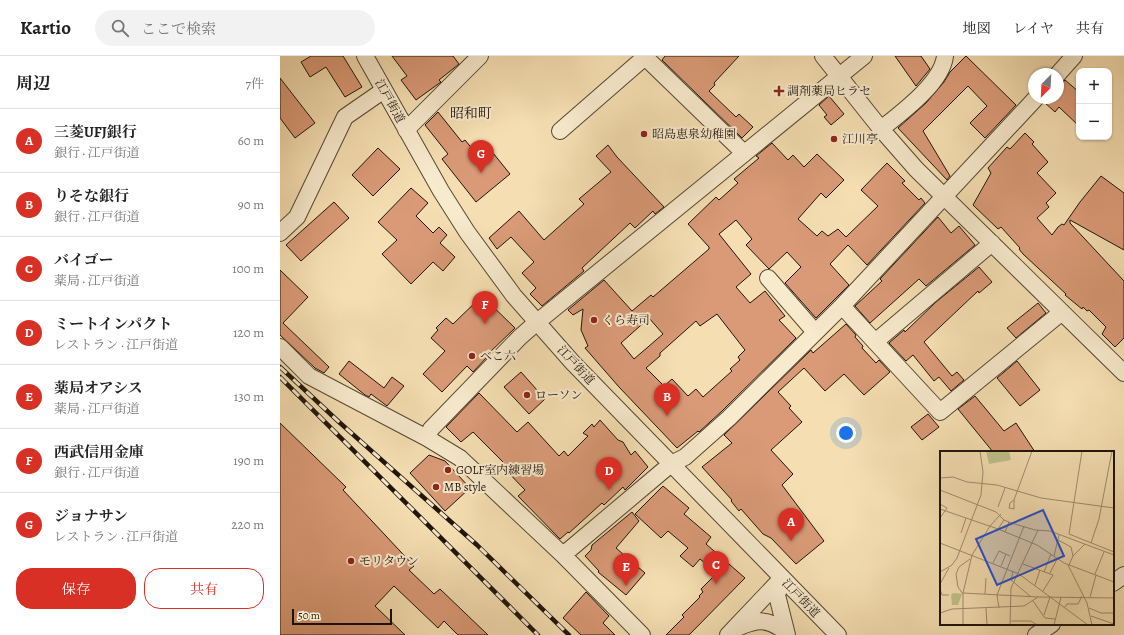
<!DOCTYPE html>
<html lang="ja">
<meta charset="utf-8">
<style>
body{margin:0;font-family:Alegreya,"Noto Serif JP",serif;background:#f2f2f2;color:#222}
.controls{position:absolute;right:12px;top:12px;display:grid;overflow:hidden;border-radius:8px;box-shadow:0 1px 3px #0004}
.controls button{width:36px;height:36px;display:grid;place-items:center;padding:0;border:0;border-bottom:1px solid #e0e0e0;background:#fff;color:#222;font:20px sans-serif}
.compass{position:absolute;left:748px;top:12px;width:36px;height:36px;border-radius:50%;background:#fff;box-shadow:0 1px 3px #0004;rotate:204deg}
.scale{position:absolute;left:12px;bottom:10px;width:100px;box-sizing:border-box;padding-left:4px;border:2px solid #1f140b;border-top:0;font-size:11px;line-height:14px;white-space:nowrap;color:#1f140b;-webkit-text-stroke:3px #f8eacd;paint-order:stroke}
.you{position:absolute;left:566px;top:377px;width:14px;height:14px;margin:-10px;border:3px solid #fff;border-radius:50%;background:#1a73e8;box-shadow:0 0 0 6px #1a73e833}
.badge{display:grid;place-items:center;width:26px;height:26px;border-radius:50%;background:#d93025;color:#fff;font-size:13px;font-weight:700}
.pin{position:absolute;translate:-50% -33px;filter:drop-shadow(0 1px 2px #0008)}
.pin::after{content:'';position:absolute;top:21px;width:14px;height:12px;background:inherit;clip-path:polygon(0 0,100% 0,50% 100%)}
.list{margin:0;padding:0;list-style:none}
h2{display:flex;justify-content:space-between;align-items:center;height:52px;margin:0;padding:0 16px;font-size:17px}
h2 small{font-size:13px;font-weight:400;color:#767676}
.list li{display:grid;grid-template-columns:26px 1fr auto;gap:12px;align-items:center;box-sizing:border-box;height:64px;padding:0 16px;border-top:1px solid #e0e0e0}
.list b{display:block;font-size:15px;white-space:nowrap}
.list p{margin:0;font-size:13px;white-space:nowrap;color:#767676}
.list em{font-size:13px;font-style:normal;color:#767676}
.actions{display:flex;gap:8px;padding:12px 16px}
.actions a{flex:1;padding:9px 0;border:1px solid #d93025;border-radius:16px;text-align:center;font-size:14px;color:#d93025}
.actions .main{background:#d93025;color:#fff}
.icon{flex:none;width:22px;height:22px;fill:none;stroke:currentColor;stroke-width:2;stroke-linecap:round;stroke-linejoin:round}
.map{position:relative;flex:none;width:844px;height:579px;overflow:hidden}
header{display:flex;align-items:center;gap:24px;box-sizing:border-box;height:56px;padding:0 20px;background:#fff;border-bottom:1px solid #e0e0e0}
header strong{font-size:19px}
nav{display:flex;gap:22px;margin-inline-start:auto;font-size:14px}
.search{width:280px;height:36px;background:#f2f2f2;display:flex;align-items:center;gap:10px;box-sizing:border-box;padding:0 14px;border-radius:22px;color:#767676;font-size:15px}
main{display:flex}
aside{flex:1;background:#fff}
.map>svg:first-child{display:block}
.building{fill:#da9a77;stroke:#1f140b;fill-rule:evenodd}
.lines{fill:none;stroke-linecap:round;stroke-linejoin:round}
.minor-casing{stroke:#544735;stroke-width:18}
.minor{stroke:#f8eacd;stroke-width:16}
.rail-casing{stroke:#1f140b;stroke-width:4.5}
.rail{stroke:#f8eacd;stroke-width:3;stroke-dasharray:9;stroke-linecap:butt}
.poi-dot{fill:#8f2418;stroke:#f8eacd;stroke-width:1.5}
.labels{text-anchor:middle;stroke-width:4;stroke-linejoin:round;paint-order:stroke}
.poi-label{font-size:12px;fill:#1f140b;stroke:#f8eacd;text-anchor:start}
.street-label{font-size:12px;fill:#1f140b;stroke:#f8eacd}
.quarter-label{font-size:14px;fill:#1f140b;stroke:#f8eacd}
.inset-road{fill:none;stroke:#9f8e6f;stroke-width:1}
.view{fill:#1d4ed8;fill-opacity:0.15;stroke:#1d4ed8;stroke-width:2}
.inset-edge{fill:none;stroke:#1f140b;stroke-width:2}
</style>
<header>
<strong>Kartio</strong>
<div class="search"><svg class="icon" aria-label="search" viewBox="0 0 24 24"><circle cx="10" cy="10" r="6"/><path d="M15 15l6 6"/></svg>ここで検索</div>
<nav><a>地図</a><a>レイヤ</a><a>共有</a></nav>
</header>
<main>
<aside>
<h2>周辺<small>7件</small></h2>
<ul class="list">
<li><span class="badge">A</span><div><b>三菱UFJ銀行</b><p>銀行 · 江戸街道</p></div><em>60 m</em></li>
<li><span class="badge">B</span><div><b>りそな銀行</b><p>銀行 · 江戸街道</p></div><em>90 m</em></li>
<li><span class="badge">C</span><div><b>バイゴー</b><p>薬局 · 江戸街道</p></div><em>100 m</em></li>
<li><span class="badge">D</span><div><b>ミートインパクト</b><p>レストラン · 江戸街道</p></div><em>120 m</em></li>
<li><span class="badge">E</span><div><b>薬局オアシス</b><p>薬局 · 江戸街道</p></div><em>130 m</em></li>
<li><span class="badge">F</span><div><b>西武信用金庫</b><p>銀行 · 江戸街道</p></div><em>190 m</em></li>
<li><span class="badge">G</span><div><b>ジョナサン</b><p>レストラン · 江戸街道</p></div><em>220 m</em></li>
</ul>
<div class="actions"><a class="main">保存</a><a>共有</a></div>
</aside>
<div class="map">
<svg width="844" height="579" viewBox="0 0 844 579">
<rect width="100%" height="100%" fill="#f5dfb2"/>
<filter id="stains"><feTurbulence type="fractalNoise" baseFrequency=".005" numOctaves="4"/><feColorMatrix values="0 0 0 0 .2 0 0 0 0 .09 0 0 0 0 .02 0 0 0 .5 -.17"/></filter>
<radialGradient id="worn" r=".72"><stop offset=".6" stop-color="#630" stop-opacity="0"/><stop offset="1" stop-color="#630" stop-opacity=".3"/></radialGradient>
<path class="building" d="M31,0H63L82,31L65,41L46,11L30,21L21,6Z
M112,0H173L179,8L159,24L161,26L136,44L121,24L127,20Z
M385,0H459L434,27L435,29L429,35L456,61L459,58L473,71L462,82L382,4Z
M615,0H641L650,13L636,30Z
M686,0L736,49L705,82L690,67L707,50L688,30L643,75L670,120L667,124L618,72L646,47L664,26L670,16Z
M0,22L35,67L15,82L0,62Z
M785,24L799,36V70L779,51L775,56L764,46L765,42H778V32Z
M549,40L564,58L551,69L544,61L547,59L539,49Z
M158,56L182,86L185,84L199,101L209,92L230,118L196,146L162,103L168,98L145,69Z
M745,77L754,86L752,88L768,106L757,117L776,137L766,147L769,151L757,162L772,179L778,171L782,168L784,169L800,146L821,120L844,137V194L790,164V167L844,225V282L835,291L822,278L826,271L809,254L807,255L803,251L802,253L785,239L786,238L743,198L739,193L740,192L721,171L718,173L693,149L711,117L708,112L727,91L730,93Z
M492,87L508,104L513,99L524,111L537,98L564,124L546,142L541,137L518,163L537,180L542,175L548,180L558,173L566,181L598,150L581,134L607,107L625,125L622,127L639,144L641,142L645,147L587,209L568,189L550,208L569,229L536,262L505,227L521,211L507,196L489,213L466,189L472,183L456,164L439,178L471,218L456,231L470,247L485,235L505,260L499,264L516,282L442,355L419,376L418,375L397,392L339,331L305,292L308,290L301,274L303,253L293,259L288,254L324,224L352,255L371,239L373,241L429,193V191L408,168L436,141L439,144L458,127L454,123L479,102L476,100ZM437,258L465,294L458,301L460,304L450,313L452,315L423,341L416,333L408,340L392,323L384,330L366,312L380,300V297L416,265L420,270ZM369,262L383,278L354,303L341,287Z
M328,89L337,101L384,151L375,158L373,155L355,172L350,167L302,212L304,215L262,250L250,238L256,232L242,217L254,206L231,181L217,193L209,182L239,155L264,184L304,148L299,143L331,116L316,100Z
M98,92L120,113L93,140L72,119Z
M131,132L148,147L136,160L153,177L159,171L167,179L160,187L175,201L163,215L153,206L131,228L102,198L117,184L98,166Z
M54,146L69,162L21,205L6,189Z
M658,161L671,177L679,170L695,189L646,230L639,223L590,267L575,250L602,225L600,223Z
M699,211L712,226L699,237L698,235L644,286L672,320L677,316L684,324L671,335L659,321L654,325L633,299L626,305L609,287L624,274L625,276L656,246Z
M0,214L28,241L3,267L49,311L44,317L35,312L0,279Z
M202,240L235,272L207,299L208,300L193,316L187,310L162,336L143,318L165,295L151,282L158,274L156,272L166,262L173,268Z
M758,247L766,257L736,282L727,272Z
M566,268L576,279L575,281L583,290L582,292L596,307L599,304L610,316L584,339L564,318L545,335L524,312L498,336L511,350L509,352L522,366L491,394L513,418L502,429L544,485L516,508L491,482L483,478L461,453L459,455L451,445L452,444L422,411L452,387L444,379L531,294L533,297Z
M69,305L104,332L112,321L124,330L107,350L91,338L89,341L85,339L59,318Z
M737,305L760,334L740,350L717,322Z
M241,316L265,343L249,358L224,331Z
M199,337L237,376L248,366L279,400L284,395L288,400L308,380L303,377L312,368L314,371L320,364L338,384L343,386L351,399L355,395L368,411L345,434L343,431L324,449L322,447L289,477L288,476L280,483L238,440L245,434L223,411L225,408L193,376L181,386L166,371Z
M695,340L724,375L736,367L755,396H713L678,353Z
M648,358L659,371L642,384L631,371Z
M0,367L66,431L63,434L134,510L129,514L154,538L160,533L208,579H178L164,565L158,572L114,530L95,550L125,579H0Z
M149,399L165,405L190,432L165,455L130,417Z
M383,430L409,452L404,458L431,481L426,488L465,522L409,579H386L404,561L402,559L420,541L419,540L423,536L421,533L437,517L420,503L413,511L400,500L408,492L388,475L381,482L355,458Z
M352,456L359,465L336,492L365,517L346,539L318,516L319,515L305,500L311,494L312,489Z
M306,536L329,560L323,567L335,579H301L283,562Z"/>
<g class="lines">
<g class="minor-casing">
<path id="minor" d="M85,0L161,135L187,176L234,240L293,307L558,579
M364,0L464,97
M543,0L601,73L636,113L844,317
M778,18L794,0
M601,73C621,57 662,27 665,0
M126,74L200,0
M280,75L365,1
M0,177L17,161L65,61L104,34
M488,222L535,276
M562,250L660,356L782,256
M595,286L712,187
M0,291L29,320L147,382L180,402L283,499L362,579
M147,382L151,373L240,281L256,267L584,0
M283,499L391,408L405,401L449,362L562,250L756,42
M502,524L497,539L507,579
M833,527L844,519
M457,572C478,563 487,562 506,576
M448,579L502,522
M756,579L772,568"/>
</g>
<use href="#minor" class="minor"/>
<g class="rail-casing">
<path id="rail" d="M0,311L59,366L197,489L289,579
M0,321L258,579"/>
</g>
<use href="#rail" class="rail"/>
</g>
<g class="poi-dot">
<path d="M497 29h4v4h4v4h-4v4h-4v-4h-4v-4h4z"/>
<circle cx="364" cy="78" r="4"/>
<circle cx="554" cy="83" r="4"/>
<circle cx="314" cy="264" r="4"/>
<circle cx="192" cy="300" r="4"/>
<circle cx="247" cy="339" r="4"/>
<circle cx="168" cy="414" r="4"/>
<circle cx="156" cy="431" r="4"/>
<circle cx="71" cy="505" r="4"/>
</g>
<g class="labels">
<g class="poi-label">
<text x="507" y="39">調剤薬局ヒラセ</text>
<text x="372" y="82">昭島恵泉幼稚園</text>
<text x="562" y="87">江川亭</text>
<text x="322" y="268">くら寿司</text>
<text x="200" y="304">べこ六</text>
<text x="255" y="343">ローソン</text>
<text x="176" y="418">GOLF室内練習場</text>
<text x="164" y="435">MB style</text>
<text x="79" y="509">モリタウン</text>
</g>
<g class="street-label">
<text transform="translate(110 45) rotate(61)" y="4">江戸街道</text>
<text transform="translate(296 309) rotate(47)" y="4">江戸街道</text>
<text transform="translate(521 542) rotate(46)" y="4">江戸街道</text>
</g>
<g class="quarter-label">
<text x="191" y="62">昭和町</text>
</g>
</g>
<g transform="translate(660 395)">
<rect width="174" height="174" fill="#f5dfb2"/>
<path d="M13,142L22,143L18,154H12L11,144Z" fill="#bfc18a"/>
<path d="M46,0H69L71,9L49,13Z" fill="#bfc18a"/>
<path class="inset-road" d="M142,0L129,83L174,101M0,27L13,26L27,31L57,34L101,47L174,57M0,39L56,61L64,69M74,49L70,52L69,57L74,58V49L92,0M0,53L7,57L0,67M58,56L65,37M0,58L58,78M68,71L95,79L110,80L174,104M65,81L69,71L64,69L58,78L97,94L124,112L174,131M21,82L26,67M118,89L131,96L133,105M0,92L79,123L148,174M151,92L159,68L172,0M114,105L119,84M53,112L59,100L70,105M83,113L113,124L103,140M128,114L147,152L152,174M129,114L133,105L145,93M61,115L66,103M73,120L71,129L90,145M0,121L12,114L17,107L41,44L43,21L40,0M104,121L111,103M110,122L117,108M155,123L164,101M0,133L9,117M95,134L100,119M0,138L2,144H9M23,142L98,146L174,147M23,143L18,136L16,123L19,116L30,108M45,143L46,127M150,146L156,124M93,150L105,167L115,168M125,156L127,153H138L142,145M46,157L47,174M59,157L57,144L84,75M149,157L161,162H174M0,162L12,158L84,155L98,146M104,164L110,146M151,165L174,173M71,170H91L97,174M23,174V142L32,104L50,75L61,63M70,174L71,137L98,79M114,174L121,146"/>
<path class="view" d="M103,59L124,105L57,134L36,88Z"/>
<rect width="174" height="174" class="inset-edge"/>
</g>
<rect width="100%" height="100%" filter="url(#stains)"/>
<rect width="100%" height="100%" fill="url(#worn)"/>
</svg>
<div class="controls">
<button>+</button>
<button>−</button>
</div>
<svg class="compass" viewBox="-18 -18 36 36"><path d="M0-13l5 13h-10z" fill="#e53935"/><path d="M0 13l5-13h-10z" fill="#767676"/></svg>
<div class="scale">50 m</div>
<div class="you"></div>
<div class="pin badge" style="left:511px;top:485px">A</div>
<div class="pin badge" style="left:387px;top:360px">B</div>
<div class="pin badge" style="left:436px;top:528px">C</div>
<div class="pin badge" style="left:329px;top:434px">D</div>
<div class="pin badge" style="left:346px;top:530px">E</div>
<div class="pin badge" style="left:205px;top:268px">F</div>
<div class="pin badge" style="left:201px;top:117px">G</div>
</div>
</main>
